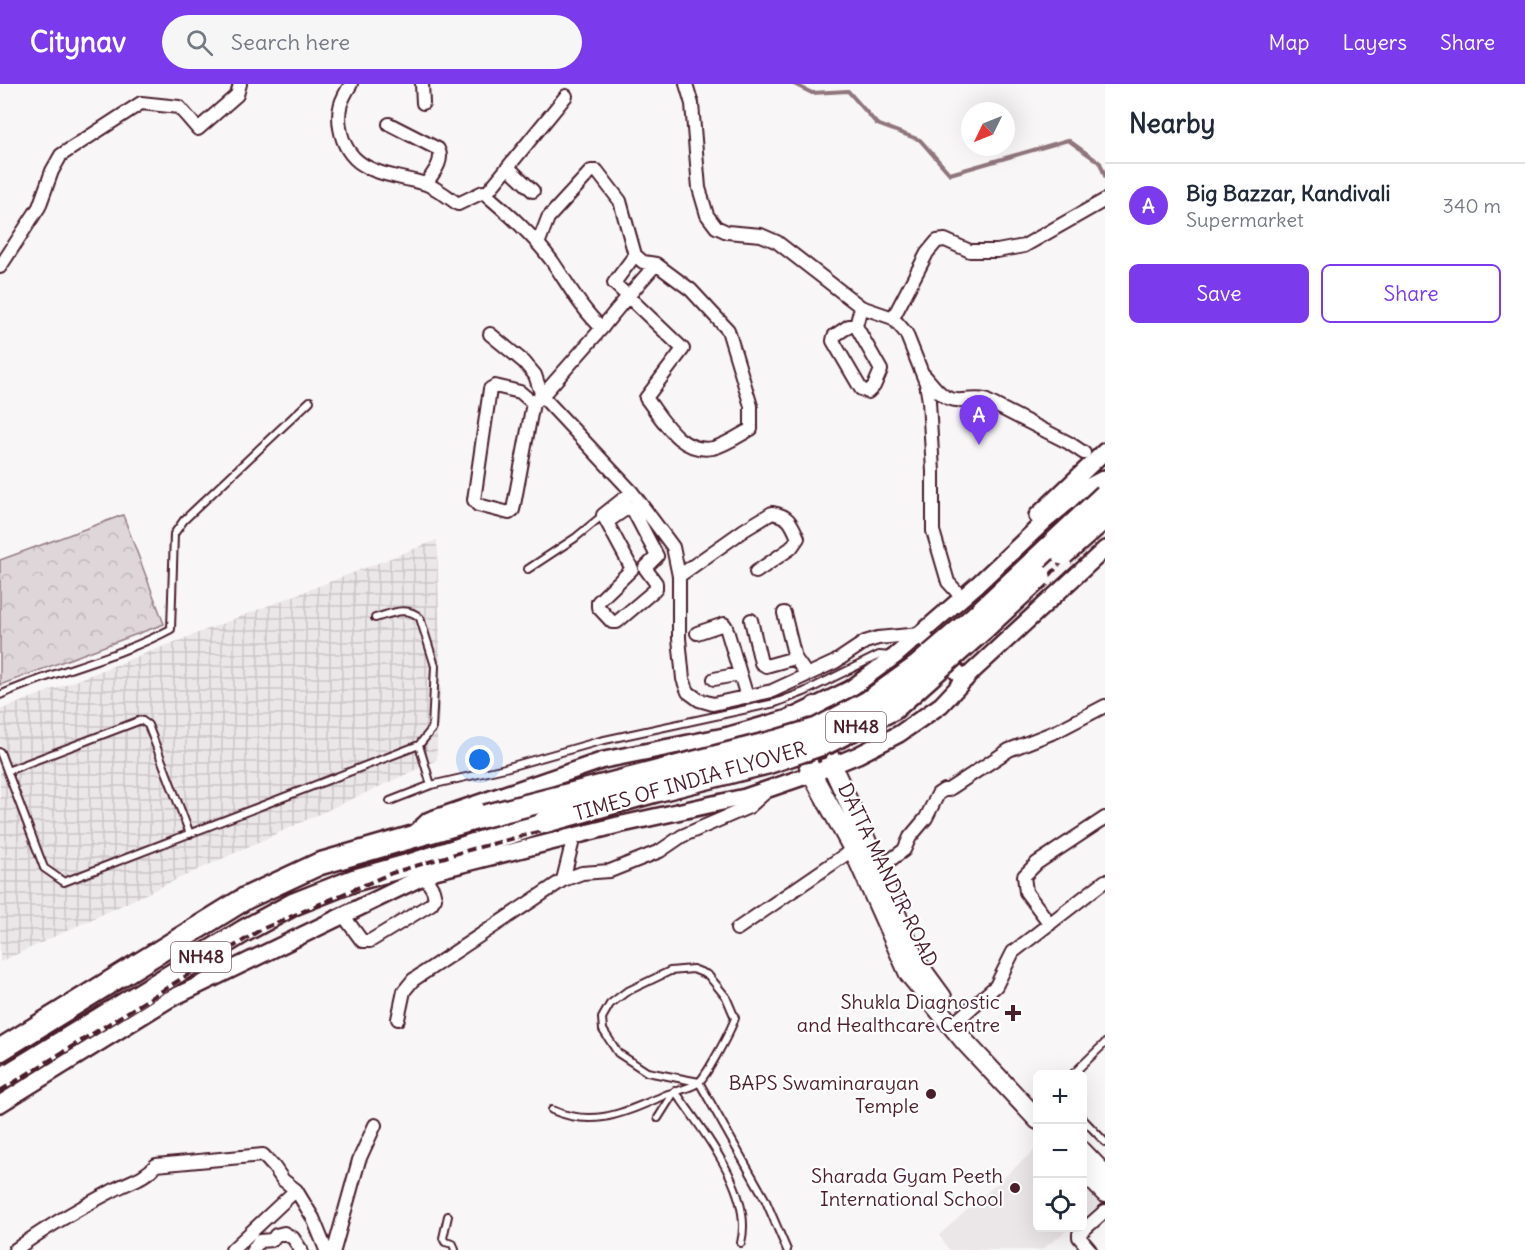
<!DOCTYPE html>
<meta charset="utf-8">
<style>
body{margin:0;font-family:Delius,sans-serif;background:#f6f6f7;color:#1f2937}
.controls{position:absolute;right:18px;bottom:18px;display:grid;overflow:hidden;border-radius:9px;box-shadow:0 6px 24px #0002}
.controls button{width:54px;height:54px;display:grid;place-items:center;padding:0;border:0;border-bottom:2px solid #e0e1e3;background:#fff;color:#1f2937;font:30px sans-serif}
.compass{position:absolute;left:961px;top:18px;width:54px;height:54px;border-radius:50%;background:#fff;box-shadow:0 6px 24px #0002;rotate:227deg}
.you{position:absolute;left:480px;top:676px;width:21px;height:21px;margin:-15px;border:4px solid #fff;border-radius:50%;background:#1a73e8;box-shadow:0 0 0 9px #1a73e833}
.badge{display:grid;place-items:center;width:39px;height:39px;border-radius:50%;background:#7c3aed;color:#fff;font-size:20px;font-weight:700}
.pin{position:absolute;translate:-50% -50px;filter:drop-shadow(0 2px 3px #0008)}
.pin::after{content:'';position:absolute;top:32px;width:21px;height:18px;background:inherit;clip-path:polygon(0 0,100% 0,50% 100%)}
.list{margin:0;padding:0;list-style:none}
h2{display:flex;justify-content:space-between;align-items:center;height:78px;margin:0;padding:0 24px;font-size:26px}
h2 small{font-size:20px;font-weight:400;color:#747a83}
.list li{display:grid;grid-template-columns:39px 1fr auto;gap:18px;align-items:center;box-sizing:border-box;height:84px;padding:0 24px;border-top:2px solid #e0e1e3}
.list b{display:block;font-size:22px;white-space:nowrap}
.list p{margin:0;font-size:20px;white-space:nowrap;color:#747a83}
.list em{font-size:20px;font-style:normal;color:#747a83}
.actions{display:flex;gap:12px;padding:18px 24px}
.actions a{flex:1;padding:14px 0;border:2px solid #7c3aed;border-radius:9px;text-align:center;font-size:21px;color:#7c3aed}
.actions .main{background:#7c3aed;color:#fff}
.icon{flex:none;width:33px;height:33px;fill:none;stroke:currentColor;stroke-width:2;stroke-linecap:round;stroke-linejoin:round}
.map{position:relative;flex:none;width:1105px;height:1166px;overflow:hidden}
header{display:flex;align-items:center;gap:36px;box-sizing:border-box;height:84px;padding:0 30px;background:#7c3aed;color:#fff}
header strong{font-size:28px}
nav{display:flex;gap:33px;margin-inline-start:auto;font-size:21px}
.search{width:420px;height:54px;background:#f6f6f7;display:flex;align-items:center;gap:15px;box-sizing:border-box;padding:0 21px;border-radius:33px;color:#747a83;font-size:22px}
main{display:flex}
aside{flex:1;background:#fff}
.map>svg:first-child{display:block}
.built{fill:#ebe6e8}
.industrial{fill:url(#industrial-grid)}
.park{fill:url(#park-crowns);stroke:#947a82;stroke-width:1.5}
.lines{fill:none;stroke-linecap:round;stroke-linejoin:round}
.stream{stroke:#8f747b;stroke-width:4}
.service-casing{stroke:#4a1f2b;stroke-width:10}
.minor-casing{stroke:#4a1f2b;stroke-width:16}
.tertiary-casing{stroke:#4a1f2b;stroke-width:20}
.secondary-casing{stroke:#4a1f2b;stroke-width:22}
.trunk-casing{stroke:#4a1f2b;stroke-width:26}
.service{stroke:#fff;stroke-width:6}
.minor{stroke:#fff;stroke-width:12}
.tertiary{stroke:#fff;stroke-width:15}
.secondary{stroke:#fff;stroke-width:18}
.trunk{stroke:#fff;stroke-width:21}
.rail{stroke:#4a1f2b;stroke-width:4;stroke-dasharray:9 4.5;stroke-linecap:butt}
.trunk-bridge-casing{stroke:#4a1f2b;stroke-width:26;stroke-linecap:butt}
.trunk-bridge{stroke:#fff;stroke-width:21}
.poi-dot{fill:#4a1f2b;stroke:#fff;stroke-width:2}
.labels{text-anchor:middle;stroke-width:4.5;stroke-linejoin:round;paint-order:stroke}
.shield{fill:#fff;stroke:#80626b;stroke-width:1.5}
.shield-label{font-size:18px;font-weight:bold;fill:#4a1f2b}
.street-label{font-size:20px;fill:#4a1f2b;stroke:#fff}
.poi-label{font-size:20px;fill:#4a1f2b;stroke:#fff;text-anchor:end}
</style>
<header>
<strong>Citynav</strong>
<div class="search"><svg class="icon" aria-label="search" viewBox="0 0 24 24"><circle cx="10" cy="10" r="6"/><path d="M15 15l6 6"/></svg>Search here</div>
<nav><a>Map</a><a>Layers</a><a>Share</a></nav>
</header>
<main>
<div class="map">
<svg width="1105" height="1166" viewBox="0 0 1105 1166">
<defs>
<pattern id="industrial-grid" width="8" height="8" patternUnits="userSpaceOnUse" patternTransform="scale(1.5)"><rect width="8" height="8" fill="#ebe6e8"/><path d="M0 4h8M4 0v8" fill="none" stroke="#cbc5c7"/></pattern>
<pattern id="park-crowns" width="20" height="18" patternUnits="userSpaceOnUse" patternTransform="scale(1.5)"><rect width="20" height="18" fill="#ded6d9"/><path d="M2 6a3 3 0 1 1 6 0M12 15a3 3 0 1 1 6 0" fill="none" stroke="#c0b7ba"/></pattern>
</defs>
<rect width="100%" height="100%" fill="#f8f6f7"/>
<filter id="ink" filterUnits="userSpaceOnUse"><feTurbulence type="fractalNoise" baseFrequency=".0167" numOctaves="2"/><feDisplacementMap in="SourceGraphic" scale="12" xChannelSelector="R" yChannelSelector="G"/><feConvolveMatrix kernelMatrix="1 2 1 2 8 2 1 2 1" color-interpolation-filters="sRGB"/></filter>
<g filter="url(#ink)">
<path class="built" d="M1037,1064L1038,1144H1070L1041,1166H949L939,1151Z
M1083,1102L1100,1120L1083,1134Z"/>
<path class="industrial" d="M437,456L441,603L437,651V676L167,800L0,878V626Z"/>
<path class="park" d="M123,431L164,540L0,601V476Z"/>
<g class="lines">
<path class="stream" d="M794,0L812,9L848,7L877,40L920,56L950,90L1068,56L1100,79L1105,92"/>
<g class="service-casing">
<path id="service" d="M528,485L575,454L603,431
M375,534C390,530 407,521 420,534L435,582L432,645L419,661L431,701
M0,611C56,586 117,574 171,545L174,450L184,436L310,317
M0,668L44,784L64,798L419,661
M7,687L141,636L148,641L190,750
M390,717L431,701L505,684L600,657L775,619L804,608L879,571L891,572
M1073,990L1105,959
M552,1026C596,1045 627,1027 668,1010C677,1007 690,1004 698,999C706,993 731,946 735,934L726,913L708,891L693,885L670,887L626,908L610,920L602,934L603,946L618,969L647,988L699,998L765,1115L787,1166
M658,1034L675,1007C702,1046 754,1108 741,1159
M1082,1034L1105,1058
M448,1132L443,1154L445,1158L453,1160L455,1166"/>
</g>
<g class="minor-casing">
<path id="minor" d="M351,0C341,16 337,25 340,44C348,91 389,89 426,100C437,104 448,113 458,120L483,108C508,129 532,150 552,177C568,200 581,225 602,244L542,312L632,408L673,463L679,492V554L683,595L688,608L699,616L713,620L772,607L835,578L865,558L878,554L920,550
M422,0L423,19
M686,0L692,20L699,104L707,131L716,143L727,148L761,151L777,158L861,223L893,234L906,249L926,299L929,317L933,388V447L948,498L957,508
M389,40L438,65C445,77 432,90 426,100
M508,83L533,107
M486,110L566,12
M538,160L548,134L591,87H597L620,117L635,171L643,178L656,180
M0,183L39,123L52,87L61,71L141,19L179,23L198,45L237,11L240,0
M893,234L927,169L937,157L945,156L970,167H997L1024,162L1105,116
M856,242L881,286L874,302L868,308L861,305L833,257L834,252L849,242H856L861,223
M602,244C619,222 638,201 656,180L691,206L728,246L751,322V345C740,351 726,361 713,364C680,370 663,336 646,314L683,265L614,199L635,171
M490,250L524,278L535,291L542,312L533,319L513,426L509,429L478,421L474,416L490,305L495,302L520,308L533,319
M924,291C935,303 943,318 962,316C971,316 976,314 985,316L1069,359L1084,369
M607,438L629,423L633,426L657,472L645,484L656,499V505L617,538H612L598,523V518L632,485L603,431L632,408
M679,492L744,446L772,429C789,432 791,438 798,454L791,464L756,488
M784,529L795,574L807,591
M751,536L761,579L766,582L795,574
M697,549L724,540L726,543L747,613
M714,595L740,590
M878,785L904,766L910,753L926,734L938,710L944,706H948L1009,666L1057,647L1105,622
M563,796L574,752
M343,831L362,857H370L431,820L435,814L433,806L425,793
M1050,840L1026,808L1024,792L1037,779L1105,734
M737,845L858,762
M398,935L404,907L413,896L563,796L582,789L610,787L660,767L682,752L749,723L767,707
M952,941L996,902L1013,868L1105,797
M15,1166C46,1143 78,1125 112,1107C127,1098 144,1095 156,1081L263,1071L274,1083L283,1096L296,1106L313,1134L326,1166
M232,1166L296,1106
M253,1166L259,1157L272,1156L276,1151L284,1149L293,1154L301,1166
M334,1166L359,1076L375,1041
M1090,1166L1079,1153V1150L1105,1127"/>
</g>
<g class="tertiary-casing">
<path id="tertiary" d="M1037,432L1105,367
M920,550L965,596
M413,751L429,736L604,676L729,651L792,633L815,622L850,605L895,572L978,500L1045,437L1084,405L1105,394
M0,1020L168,916L435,787L618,741L745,713L812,690L858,671L899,650L941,621L973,587L1105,465"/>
</g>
<g class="secondary-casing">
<path id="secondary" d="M815,622L832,682L866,756L915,876L942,913
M792,633L812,690L853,765L909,890L965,958L1038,1036
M1082,1067L1105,1091
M1082,1085L1105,1109"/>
</g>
<g class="trunk-casing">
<path id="trunk" d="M0,966L246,814L319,780L485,732
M0,996L244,847L294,820L355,796L416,779L544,738"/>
</g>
<use href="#service" class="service"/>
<use href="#minor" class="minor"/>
<use href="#tertiary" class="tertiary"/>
<use href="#secondary" class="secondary"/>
<use href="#trunk" class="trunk"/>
<path class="rail" d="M0,1007L262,845L392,789L465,767L824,673L885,641L936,599L1051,490L1105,429"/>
<g class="trunk-bridge-casing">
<path id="trunk-bridge" d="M1063,470L1105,433
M485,732L777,657L817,645L868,618L918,582L975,533L1105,411
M544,738L656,707L767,679L828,658L893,625L982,546L1040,492"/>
</g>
<use href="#trunk-bridge" class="trunk-bridge"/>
</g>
</g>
<g class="poi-dot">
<path d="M1010 920h6v6h6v6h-6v6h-6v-6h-6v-6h6z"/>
<circle cx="931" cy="1010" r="6"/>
<circle cx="1015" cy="1104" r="6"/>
</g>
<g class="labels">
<g class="shield">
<rect x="826" y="628" width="60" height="30" rx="4.5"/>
<rect x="171" y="858" width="60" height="30" rx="4.5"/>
</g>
<g class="shield-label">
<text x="856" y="649">NH48</text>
<text x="201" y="879">NH48</text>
</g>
<g class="street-label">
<text transform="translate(690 697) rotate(-16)" y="7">TIMES OF INDIA FLYOVER</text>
<text transform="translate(888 791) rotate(64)" y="7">DATTA MANDIR ROAD</text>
</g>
<g class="poi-label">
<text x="1000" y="925">Shukla Diagnostic<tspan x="1000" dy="23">and Healthcare Centre</tspan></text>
<text x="919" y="1006">BAPS Swaminarayan<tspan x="919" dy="23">Temple</tspan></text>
<text x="1003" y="1099">Sharada Gyam Peeth<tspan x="1003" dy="23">International School</tspan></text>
</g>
</g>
</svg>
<div class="controls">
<button>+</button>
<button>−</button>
<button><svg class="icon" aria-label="locate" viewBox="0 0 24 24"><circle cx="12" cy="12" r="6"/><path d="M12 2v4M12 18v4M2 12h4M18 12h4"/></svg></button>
</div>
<svg class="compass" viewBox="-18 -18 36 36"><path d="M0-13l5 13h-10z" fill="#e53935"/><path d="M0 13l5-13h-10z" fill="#747a83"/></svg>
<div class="you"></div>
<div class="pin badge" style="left:979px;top:361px">A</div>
</div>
<aside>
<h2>Nearby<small></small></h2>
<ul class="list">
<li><span class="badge">A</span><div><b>Big Bazzar, Kandivali</b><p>Supermarket</p></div><em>340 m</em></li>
</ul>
<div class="actions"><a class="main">Save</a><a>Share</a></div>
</aside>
</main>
